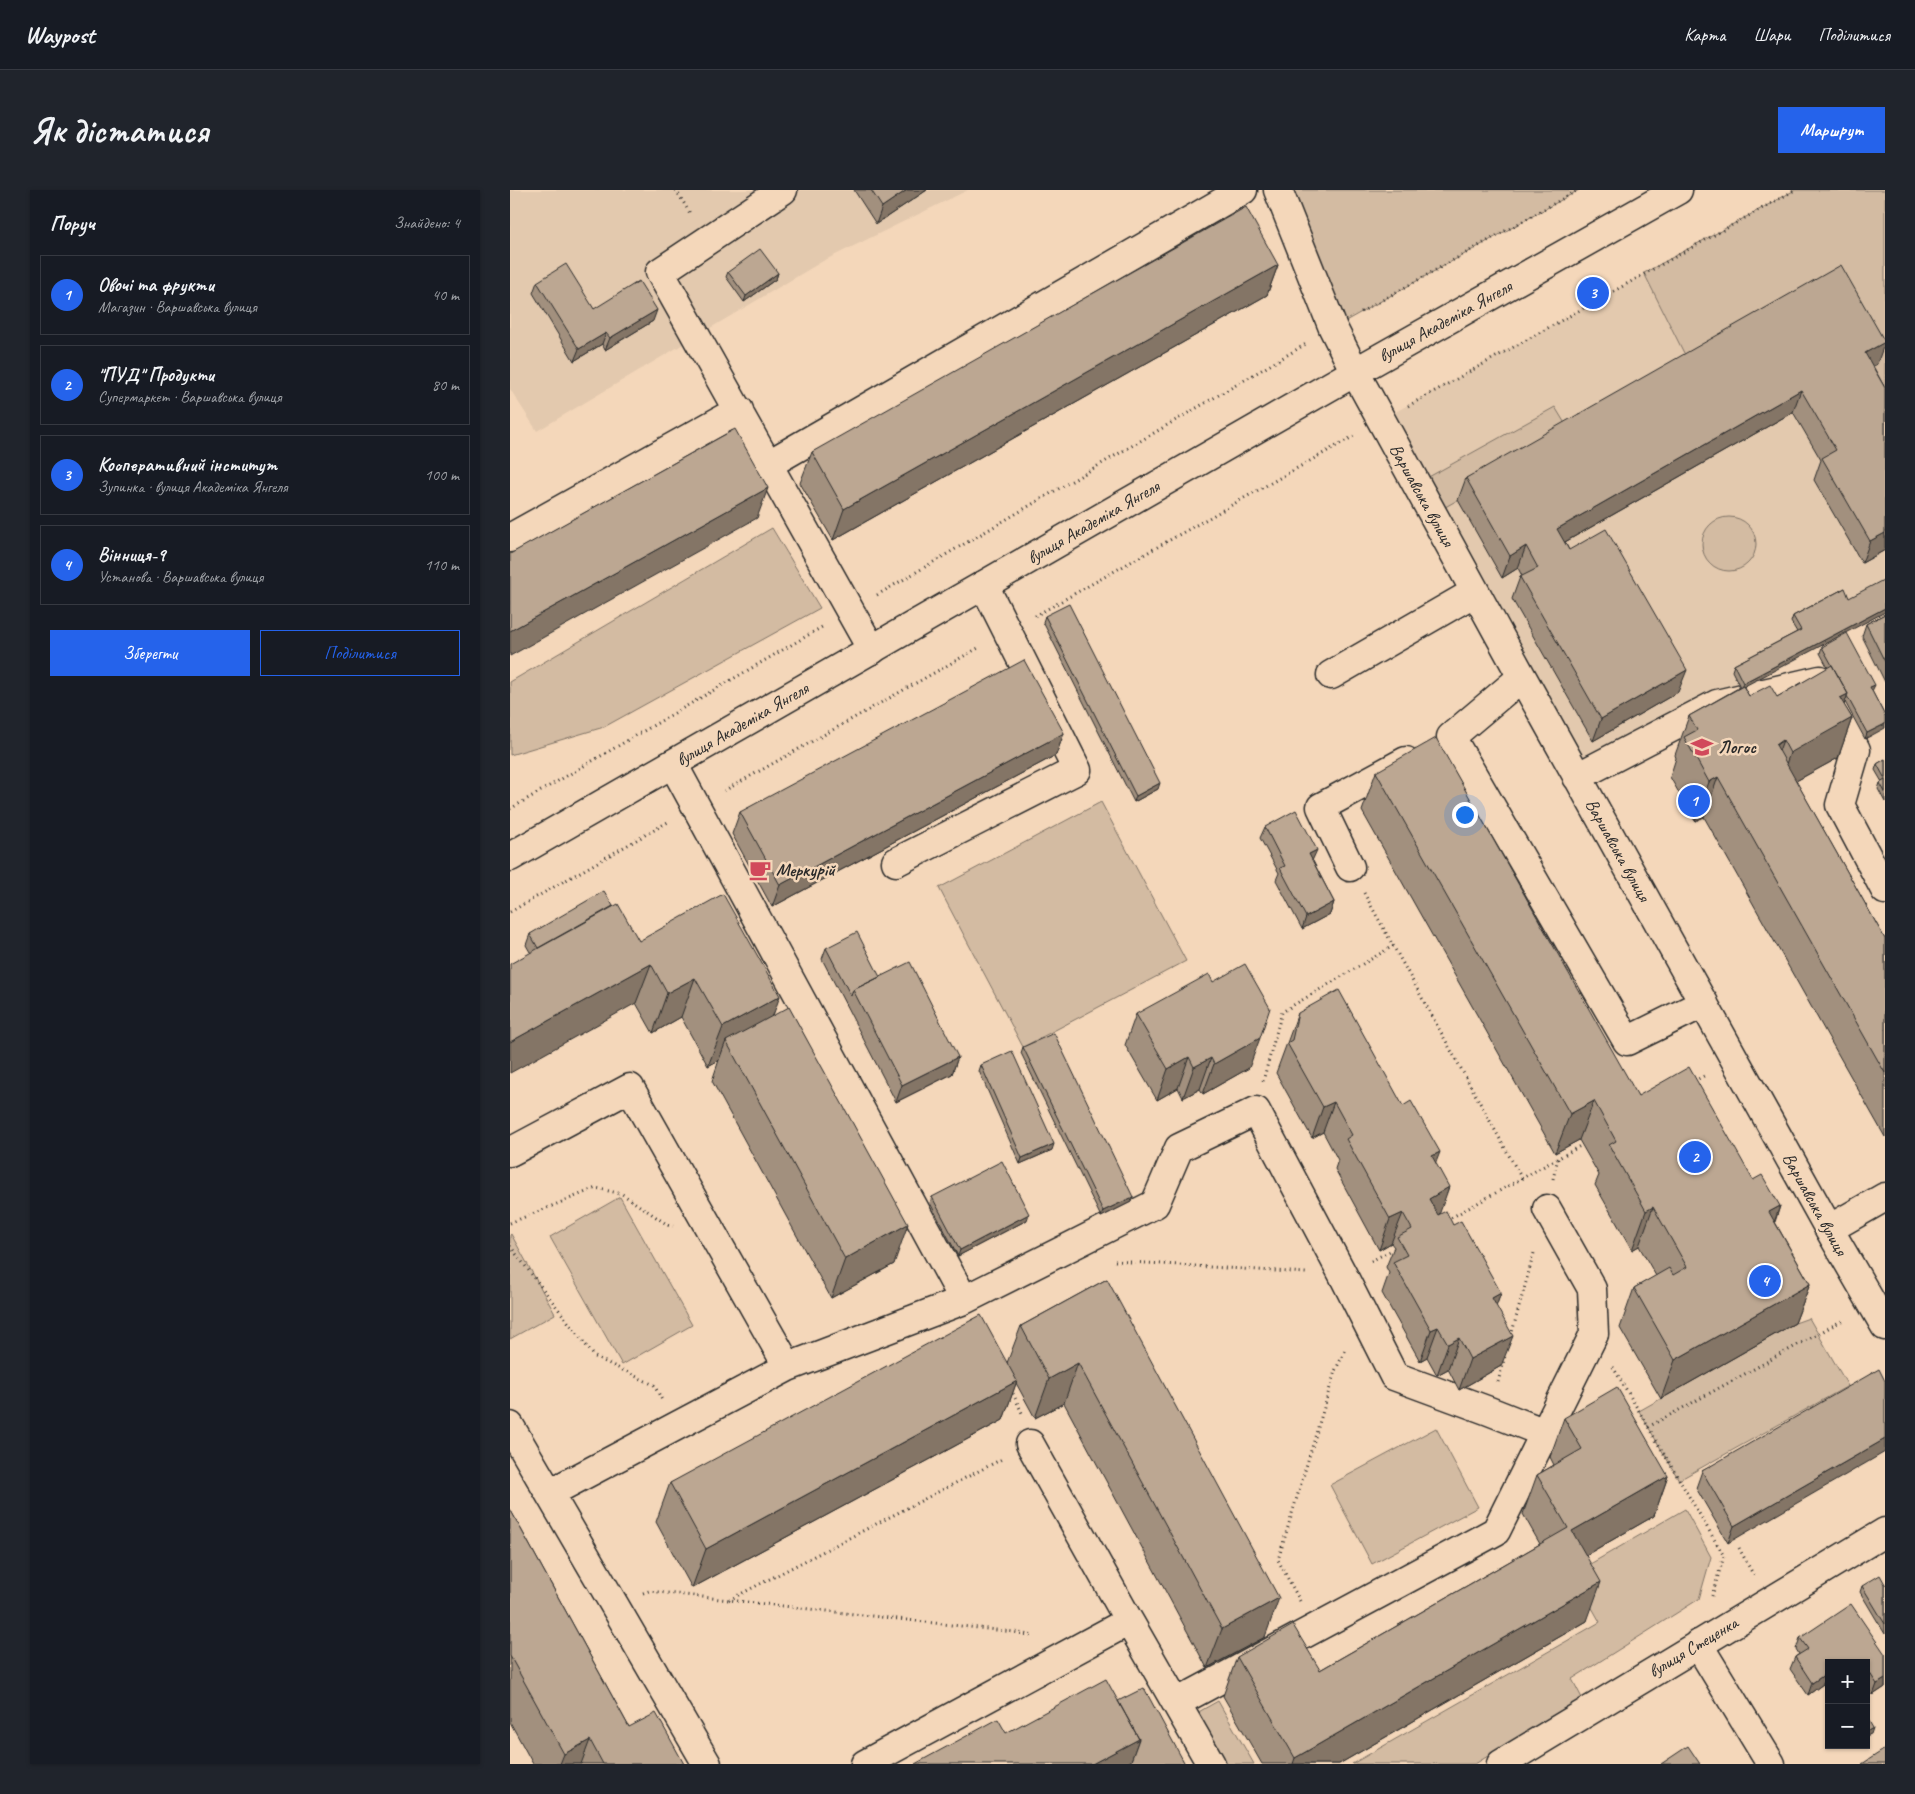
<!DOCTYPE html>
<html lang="uk">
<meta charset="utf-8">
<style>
body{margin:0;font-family:Caveat,sans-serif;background:#20242c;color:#f1f3f6}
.controls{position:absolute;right:15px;bottom:15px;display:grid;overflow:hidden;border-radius:0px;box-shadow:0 1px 4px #0004}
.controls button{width:45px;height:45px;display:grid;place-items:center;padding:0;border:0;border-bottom:1px solid #363941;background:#171b24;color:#f1f3f6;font:25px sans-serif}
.you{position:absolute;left:954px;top:624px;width:18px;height:18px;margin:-12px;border:4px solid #fff;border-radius:50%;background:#1a73e8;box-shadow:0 0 0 8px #1a73e833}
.badge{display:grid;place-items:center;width:32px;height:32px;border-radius:50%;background:#2563eb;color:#fff;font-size:16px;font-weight:700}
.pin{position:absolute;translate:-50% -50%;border:2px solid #fff;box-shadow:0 1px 5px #0006}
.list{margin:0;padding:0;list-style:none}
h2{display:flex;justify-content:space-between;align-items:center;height:65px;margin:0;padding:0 20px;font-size:21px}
h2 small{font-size:16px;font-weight:400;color:#9ea1a6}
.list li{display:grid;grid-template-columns:32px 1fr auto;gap:15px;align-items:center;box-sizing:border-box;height:80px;margin:0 10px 10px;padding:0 10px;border:1px solid #363941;border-radius:0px}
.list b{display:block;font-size:19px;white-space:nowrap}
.list p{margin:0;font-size:16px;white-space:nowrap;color:#9ea1a6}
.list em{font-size:16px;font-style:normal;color:#9ea1a6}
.actions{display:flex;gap:10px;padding:15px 20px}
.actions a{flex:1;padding:11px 0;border:1px solid #2563eb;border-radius:0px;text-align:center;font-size:18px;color:#2563eb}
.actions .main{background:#2563eb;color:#fff}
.map{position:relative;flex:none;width:1375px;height:1574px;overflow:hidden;border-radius:0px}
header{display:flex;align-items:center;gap:30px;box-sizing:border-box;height:70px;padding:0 25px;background:#171b24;border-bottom:1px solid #363941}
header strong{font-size:24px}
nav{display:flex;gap:28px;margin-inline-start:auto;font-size:18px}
.intro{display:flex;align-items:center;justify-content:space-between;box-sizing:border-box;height:120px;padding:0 30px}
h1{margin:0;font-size:35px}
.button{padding:12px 22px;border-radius:0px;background:#2563eb;color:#fff;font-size:18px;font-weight:700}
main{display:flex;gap:30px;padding:0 30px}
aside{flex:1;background:#171b24;border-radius:0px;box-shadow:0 1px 4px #0004}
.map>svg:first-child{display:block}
.built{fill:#e3c9ae}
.green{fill:#d3bba2;stroke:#7f7366}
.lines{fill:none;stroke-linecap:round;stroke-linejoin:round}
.minor-casing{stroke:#2b2b2b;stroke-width:31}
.major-casing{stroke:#2b2b2b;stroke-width:31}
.path{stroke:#2b2b2b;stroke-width:3;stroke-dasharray:1 4;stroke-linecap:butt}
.minor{stroke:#f4d7ba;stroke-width:28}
.major{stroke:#f4d7ba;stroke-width:28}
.wall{fill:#a2907e;stroke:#2b2b2b}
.shaded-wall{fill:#847566;stroke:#2b2b2b}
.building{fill:#bca792;stroke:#2b2b2b}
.labels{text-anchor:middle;stroke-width:5;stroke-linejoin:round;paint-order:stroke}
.street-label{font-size:18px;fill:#2b2b2b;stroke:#f4d7ba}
.poi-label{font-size:18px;font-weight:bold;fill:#2b2b2b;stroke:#f4d7ba;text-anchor:start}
</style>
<header>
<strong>Waypost</strong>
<nav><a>Карта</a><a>Шари</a><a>Поділитися</a></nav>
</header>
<div class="intro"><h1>Як дістатися</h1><a class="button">Маршрут</a></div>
<main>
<aside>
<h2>Поруч<small>Знайдено: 4</small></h2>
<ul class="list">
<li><span class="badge">1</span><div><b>Овочі та фрукти</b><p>Магазин · Варшавська вулиця</p></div><em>40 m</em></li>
<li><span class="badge">2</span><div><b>&quot;ПУД&quot; Продукти</b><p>Супермаркет · Варшавська вулиця</p></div><em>80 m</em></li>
<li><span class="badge">3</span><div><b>Кооперативний інститут</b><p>Зупинка · вулиця Академіка Янгеля</p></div><em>100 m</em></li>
<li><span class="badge">4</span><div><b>Вінниця-9</b><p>Установа · Варшавська вулиця</p></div><em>110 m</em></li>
</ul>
<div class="actions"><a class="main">Зберегти</a><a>Поділитися</a></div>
</aside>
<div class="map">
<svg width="1375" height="1574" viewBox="0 0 1375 1574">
<rect width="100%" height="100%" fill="#f4d7ba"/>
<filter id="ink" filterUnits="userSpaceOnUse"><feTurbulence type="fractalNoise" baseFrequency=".02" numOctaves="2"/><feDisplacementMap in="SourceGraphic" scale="10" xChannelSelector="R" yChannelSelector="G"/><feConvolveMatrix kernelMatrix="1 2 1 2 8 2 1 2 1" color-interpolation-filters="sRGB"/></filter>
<g filter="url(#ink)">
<path class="built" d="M0,0H458L313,71L27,241L0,199Z
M1285,0H1375V422L1067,587L871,230Z"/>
<path class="green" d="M768,0H1069L823,138Z
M1285,0H1375V234L1347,185L1367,174L1181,177L1134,83Z
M1045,217L1062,245L923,324L906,294Z
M1192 354a27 27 0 1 1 54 0a27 27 0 1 1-54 0Z
M262,338L310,418L94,537L0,565V492Z
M591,612L676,771L513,857L429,698Z
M110,1007L182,1135L112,1175L40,1047Z
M1,1044L45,1124L0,1149V1045Z
M1299,1128L1338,1196L1169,1290L1129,1221L1285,1133Z
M926,1238L968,1317L862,1374L820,1295Z
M1175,1319L1201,1367L1189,1409L1062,1489L1072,1508L965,1574H842L1090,1432L1063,1384Z
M708,1511L744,1574H713L685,1524Z"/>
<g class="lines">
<g class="minor-casing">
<path id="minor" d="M273,0L150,82L362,460
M768,0L823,138L845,182L1012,487L1319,1039L1375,1136
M259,274L733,0
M0,348L229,220
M821,485L965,402
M1012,487L941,547L1117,851L1194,813
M163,574L454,1110
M1067,587L1207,514L1310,490L1346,560L1330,615L1375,700
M386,672L567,580L474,395
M840,677L811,617L896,571
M0,962L120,898L278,1177
M1319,1039L1375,1007
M0,1236L197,1574
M520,1254L619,1431
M40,1303L278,1177L454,1110L645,1014L669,958L746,921L833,1085L884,1186L979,1221L1035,1243
M1188,1454L1261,1574
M666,1513L986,1341L1084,1144L1082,1099L1037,1019
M355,1574L619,1431L701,1574
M991,1574L1375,1342"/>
</g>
<g class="major-casing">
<path id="major" d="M0,667L845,182L1168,0"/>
</g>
<path class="path" d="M166,0L181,25
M851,122L1068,0
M898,216L1285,0
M367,405L796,154
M525,426L844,246
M214,601L470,457
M0,619L312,437
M854,703L1012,989
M0,722L158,632
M753,891L772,822L883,756
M1184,891L1194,886
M1043,989L1048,968
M937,1030L1072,955
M0,1033L86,998L112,1004L158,1035L163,1036
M0,1056L85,1167L144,1195L152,1210
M605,1071L796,1083
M861,1071L884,1059
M1001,1146L1024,1063
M1103,1177L1214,1366L1201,1409
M988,1192L995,1166
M501,1199L512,1223
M1138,1237L1335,1129
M1229,1358L1244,1386
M133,1403L139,1401L504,1442L524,1446
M219,1410L492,1269
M790,1411L768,1370L825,1181L836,1159"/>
<use href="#minor" class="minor"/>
<use href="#major" class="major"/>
</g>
<path class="wall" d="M344,0H417L366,34Z
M768,75L757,105L323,350L290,293L302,262Z
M218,82L268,83L266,89L234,112L216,87Z
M27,92L84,119L143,131L95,160L92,154L64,171L23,103Z
M1367,174L1363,176L1375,198V360L1352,373L1304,290L1311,270L1283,222L1055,352L1059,360L1168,502L1083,551L1002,409L1010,387L1012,386L1008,378L992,388L948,310L956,288Z
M1335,398L1234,497L1239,506L1267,507L1318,478L1310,463L1312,457L1362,501L1375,526L1355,549L1335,512L1334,515L1342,528L1328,568L1286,591L1375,749V947L1194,627L1185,631L1160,587L1166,568L1165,565L1179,526L1230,497L1222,481L1224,475L1287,442L1281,432L1283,426Z
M1375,424V492L1352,446L1356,434Z
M535,426L648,599L624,612L533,432Z
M554,543L546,565L262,717L222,644L230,622Z
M1375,569V612L1368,599L1370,593L1372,592L1365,580L1367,574Z
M866,582L1128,906L1243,990L1270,1016L1265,1032L1300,1094L1285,1133L1151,1209L1110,1138L1124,1098L1146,1086L1129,1056L1122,1060L1085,995L1089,985L1069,950L1045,963L852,621Z
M755,637L803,671L824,712L820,724L792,739L766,690L769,683L750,648Z
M103,716L129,751L262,826L384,1074L321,1108L202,891L209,870L198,876L171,827L143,843L126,813L20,762L16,755L20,744Z
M316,758L370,787L448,867L442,884L386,912L312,769Z
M788,823L926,973L929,1025L943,1035L991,1103L986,1116L991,1176L949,1200L938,1179L927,1185L917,1167L910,1171L872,1103L879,1083L876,1077L884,1057L881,1053L869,1060L825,979L828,970L813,942L802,948L766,883Z
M626,824L739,878L693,904L690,899L673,908L668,898L647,910L615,855Z
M513,857L621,1012L591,1027L511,863Z
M471,875L542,960L510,974L469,881Z
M422,1007L517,1030L448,1066L420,1013Z
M597,1089L755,1447L697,1478L554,1213L525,1228L506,1193L493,1230L182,1398L146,1332L160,1293L497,1173L511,1136Z
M1375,1191L1218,1353L1186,1298L1192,1281Z
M1054,1228L1158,1286L1144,1326L1076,1365L1077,1431L829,1574H752L713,1506L727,1467L810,1480L1030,1354L1013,1324L1027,1285L1044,1275L1040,1267Z
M0,1319L119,1537L174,1574H23L0,1532Z
M1375,1394V1444L1350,1402L1352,1396Z
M1290,1448L1375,1464V1497L1363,1505L1356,1495V1473H1319V1503L1313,1494L1298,1505L1280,1479L1285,1467L1289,1464L1286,1459Z"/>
<path class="shaded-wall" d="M397,0H417L366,34L372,17Z
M768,75L757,105L323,350L334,319Z
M268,83L266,89L234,112L236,106Z
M147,120L143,131L95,160L100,148Z
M96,143L92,154L64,171L69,159Z
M1375,152L1367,174L1347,185L1355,163Z
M1291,200L1283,222L1039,361L1047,339Z
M258,298L247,328L0,466V441Z
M1375,343V360L1352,373L1360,351Z
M1016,356L1008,378L992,388L1000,366Z
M1375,418V422L1231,498L1233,493Z
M1177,480L1168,502L1083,551L1091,529Z
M1365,495L1362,501L1358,503L1360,497Z
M1338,504L1326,537L1342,528L1328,568L1266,602L1280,563L1330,508Z
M1375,534V538L1355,549L1357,543Z
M554,543L546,565L262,717L270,695Z
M1273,550L1259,589L1266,555Z
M1208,587L1194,627L1185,631L1199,592Z
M650,593L648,599L624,612L626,606Z
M807,660L802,671L799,664Z
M824,712L820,724L792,739L796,727Z
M141,774L126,813L0,883V852Z
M185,788L171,827L143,843L157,803Z
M270,806L256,845L216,851L209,870L198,876L213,837Z
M750,848L739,878L693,904L704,874Z
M448,867L442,884L386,912L392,895Z
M679,867L668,898L647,910L658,879Z
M701,868L690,899L673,908L684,877Z
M1084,911L1069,950L1045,963L1060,924Z
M824,912L813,942L802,948L813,917Z
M544,954L542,960L510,974L512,968Z
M930,962L918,993L922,966Z
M939,997L928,1028L919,1009Z
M623,1007L621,1012L591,1027L593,1021Z
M1270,1016L1256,1055L1259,1022Z
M1143,1017L1129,1056L1122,1060L1136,1021Z
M893,1023L881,1053L869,1060L880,1029Z
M519,1024L517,1030L448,1066L450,1060Z
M398,1034L384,1074L321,1108L335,1069Z
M1300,1094L1285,1133L1151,1209L1165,1170Z
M991,1103L980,1134L982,1108Z
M928,1137L917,1167L910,1171L921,1140Z
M1003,1146L991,1176L949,1200L960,1169Z
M949,1148L938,1179L927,1185L938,1154Z
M568,1173L554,1213L525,1228L539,1189Z
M507,1191L493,1230L182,1398L196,1359Z
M1375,1249V1262L1218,1353L1224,1336Z
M1158,1286L1144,1326L1048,1381L1062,1341Z
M1091,1392L1077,1431L829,1574H783L785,1568Z
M769,1408L755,1447L697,1478L712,1439Z
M1317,1483L1313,1494L1298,1505L1302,1493Z
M1375,1489V1497L1363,1505L1367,1494Z
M1363,1538L1361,1544L1356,1546V1542Z
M629,1549L620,1574H582Z
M80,1550L71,1574H50L54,1564Z"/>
<path class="building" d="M361,0H397L372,17Z
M736,17L768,75L334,319L302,262Z
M250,59L268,83L236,106L218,82Z
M56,74L84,119L129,91L147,120L100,148L96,143L69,159L27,92Z
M1331,75L1375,152L1355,163L1375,198V343L1360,351L1312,268L1326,260L1291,200L1047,339L1059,360L1096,339L1177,480L1091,529L1010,387L1028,378L1016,356L1000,366L956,288Z
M225,239L258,298L0,441V364Z
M1375,389V418L1233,493L1224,475L1291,440L1283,426L1335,398L1339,408Z
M559,414L650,593L626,606L535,426Z
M1375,424V472L1356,434Z
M1337,443L1365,495L1360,497L1375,526V534L1357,543L1337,506L1338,504L1312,457Z
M514,470L554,543L270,695L230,622Z
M1322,475L1338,504L1330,508L1342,528L1280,563L1273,550L1266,555L1375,749V883L1208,587L1199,592L1174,547L1187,540L1179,526L1233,496L1239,506L1260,495L1267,507Z
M926,548L1128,906L1179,877L1243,990L1252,985L1270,1016L1259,1022L1300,1094L1165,1170L1124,1098L1159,1078L1163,1085L1177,1077L1143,1017L1136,1021L1099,955L1106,951L1084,911L1060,924L866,582Z
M1375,569V587H1374L1367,574Z
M1375,590V602L1370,593Z
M786,620L807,660L799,664L824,712L796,727L770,678L775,676L755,637Z
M94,701L103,716L28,758L20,744Z
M213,704L270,806L213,837L185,788L157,803L141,774L0,852V774L108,714L129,751Z
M347,742L370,787L343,800L341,806L316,758Z
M400,772L448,867L392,895L343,800Z
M735,774L760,818L750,848L704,874L701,868L684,877L679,867L658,879L626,824L699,784L703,792Z
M829,800L893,916L901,911L930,962L922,966L939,997L919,1009L928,1025L936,1021L943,1035L951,1031L991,1103L982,1108L1003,1146L960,1169L949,1148L938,1154L928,1137L921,1140L883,1072L897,1065L887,1047L902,1039L893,1023L880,1029L836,949L842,945L824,912L813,917L777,853L782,850L788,823Z
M279,817L398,1034L335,1069L216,851Z
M544,843L623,1007L593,1021L513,857Z
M502,861L544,954L512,968L471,875Z
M492,971L519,1024L450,1060L422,1007Z
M597,1089L769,1408L712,1439L568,1173L539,1189L511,1136Z
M471,1125L507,1191L196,1359L160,1293Z
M1369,1179L1375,1191V1249L1224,1336L1192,1281Z
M1107,1197L1158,1286L1062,1341L1091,1392L785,1568L727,1467L783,1435L810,1480L1058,1338L1027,1285L1072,1259L1054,1228Z
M0,1319L119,1537L146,1523L174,1574H93L80,1550L54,1564L0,1466Z
M1370,1385L1375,1394V1434L1352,1396Z
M1341,1414L1375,1464V1489L1367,1494L1359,1482L1356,1484V1473H1319V1485L1317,1483L1302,1493L1285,1467L1298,1459L1290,1448Z
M596,1489L629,1549L582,1574H405L488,1529L496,1543Z
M634,1498L675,1574H615L621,1571L629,1549L608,1511Z
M1356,1526L1363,1538L1356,1542Z
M1178,1556L1190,1574H1151Z
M1375,1559V1574H1352Z"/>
</g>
<defs>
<g id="school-bare" transform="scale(1.725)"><path d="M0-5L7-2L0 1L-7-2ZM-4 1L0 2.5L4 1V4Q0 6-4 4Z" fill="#d1495b" stroke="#f4d7ba" stroke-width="2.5" paint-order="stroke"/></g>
<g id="cafe-bare" transform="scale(1.725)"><path d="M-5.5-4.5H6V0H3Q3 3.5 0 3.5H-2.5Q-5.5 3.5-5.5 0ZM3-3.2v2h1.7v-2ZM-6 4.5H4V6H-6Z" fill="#d1495b" stroke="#f4d7ba" stroke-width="2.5" paint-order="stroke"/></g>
</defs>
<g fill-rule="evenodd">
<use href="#school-bare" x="1192" y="557"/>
<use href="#cafe-bare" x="250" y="680"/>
</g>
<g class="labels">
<g class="street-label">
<text transform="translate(935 131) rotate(-29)" y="6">вулиця Академіка Янгеля</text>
<text transform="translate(912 305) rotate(61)" y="6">Варшавська вулиця</text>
<text transform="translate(583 332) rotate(-30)" y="6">вулиця Академіка Янгеля</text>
<text transform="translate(232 534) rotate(-30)" y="6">вулиця Академіка Янгеля</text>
<text transform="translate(1108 660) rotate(61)" y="6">Варшавська вулиця</text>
<text transform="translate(1305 1014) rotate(61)" y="6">Варшавська вулиця</text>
<text transform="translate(1183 1457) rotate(-31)" y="6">вулиця Стеценка</text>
</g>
<g class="poi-label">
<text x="1208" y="563">Логос</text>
<text x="266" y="686">Меркурій</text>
</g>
</g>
</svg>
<div class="controls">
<button>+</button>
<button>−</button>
</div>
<div class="you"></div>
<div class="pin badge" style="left:1184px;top:611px">1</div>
<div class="pin badge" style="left:1185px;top:967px">2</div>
<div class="pin badge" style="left:1083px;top:103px">3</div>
<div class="pin badge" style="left:1255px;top:1091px">4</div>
</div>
</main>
